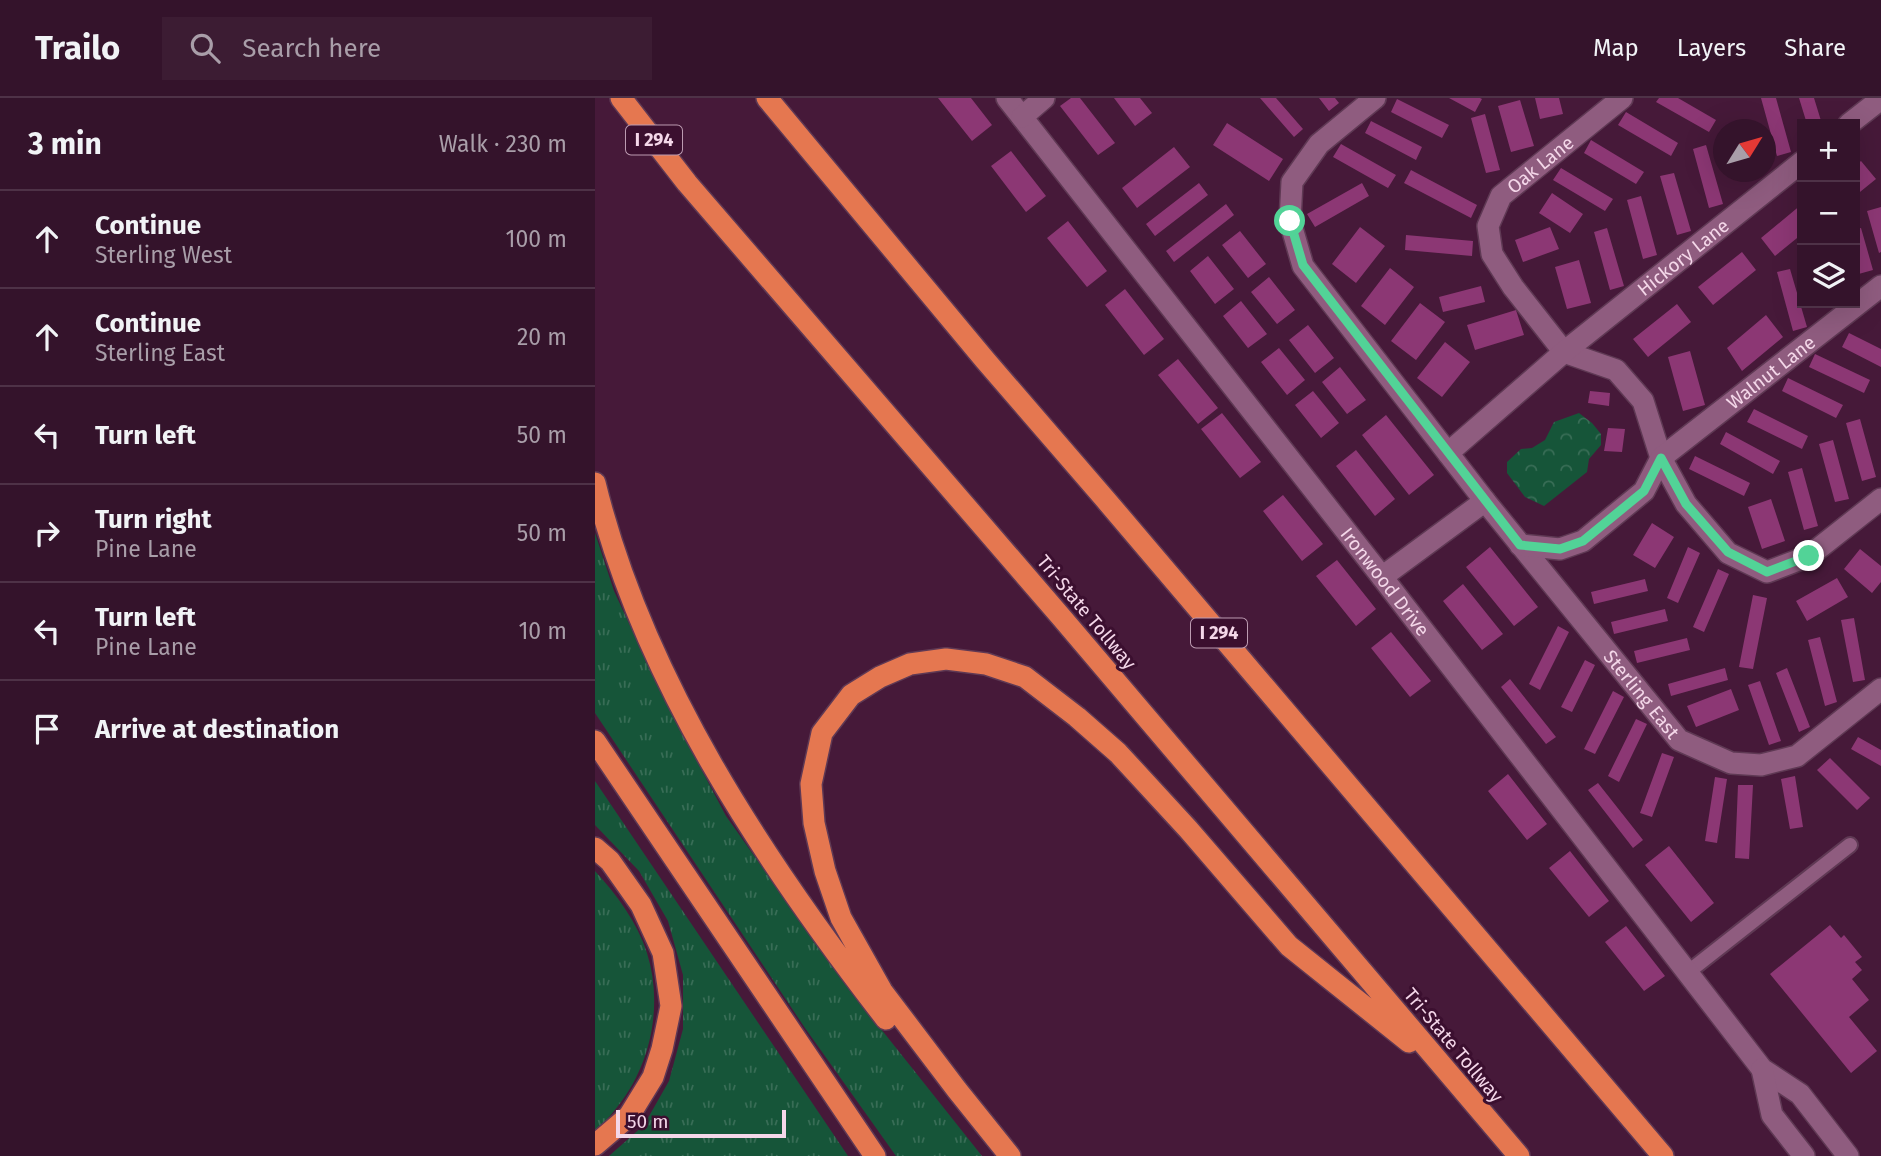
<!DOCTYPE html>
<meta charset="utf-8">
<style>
body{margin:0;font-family:"Fira Sans",sans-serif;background:#3c1c33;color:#f1f3f6}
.controls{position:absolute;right:21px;top:21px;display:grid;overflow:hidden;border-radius:0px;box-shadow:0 7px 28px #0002}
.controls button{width:63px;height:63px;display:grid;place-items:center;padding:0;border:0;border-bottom:2px solid #4e3247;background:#34132b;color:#f1f3f6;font:35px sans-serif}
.compass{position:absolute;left:1118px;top:21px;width:63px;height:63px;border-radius:50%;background:#34132b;box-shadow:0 7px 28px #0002;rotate:53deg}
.scale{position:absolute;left:21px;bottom:18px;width:170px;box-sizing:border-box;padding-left:7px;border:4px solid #f4d7e9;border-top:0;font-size:19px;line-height:24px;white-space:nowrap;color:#f4d7e9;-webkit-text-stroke:5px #3b0f2f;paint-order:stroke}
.stop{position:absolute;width:21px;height:21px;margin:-16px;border:5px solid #52d397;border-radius:50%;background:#fff}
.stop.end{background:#52d397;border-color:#fff;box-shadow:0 2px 7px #0008}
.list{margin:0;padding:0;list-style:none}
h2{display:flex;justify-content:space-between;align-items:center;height:91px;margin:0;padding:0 28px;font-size:30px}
h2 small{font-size:23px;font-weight:400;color:#a99ea9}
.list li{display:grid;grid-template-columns:46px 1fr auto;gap:21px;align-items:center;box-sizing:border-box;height:98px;padding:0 28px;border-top:2px solid #4e3247}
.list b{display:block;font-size:26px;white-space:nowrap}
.list p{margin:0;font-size:23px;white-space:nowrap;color:#a99ea9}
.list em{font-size:23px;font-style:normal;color:#a99ea9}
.icon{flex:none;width:38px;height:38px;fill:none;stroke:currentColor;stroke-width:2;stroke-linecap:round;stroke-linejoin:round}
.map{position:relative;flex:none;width:1286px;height:1058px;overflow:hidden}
header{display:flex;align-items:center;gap:42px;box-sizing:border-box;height:98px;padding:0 35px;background:#34132b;border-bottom:2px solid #4e3247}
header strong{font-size:33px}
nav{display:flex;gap:38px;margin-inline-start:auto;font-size:24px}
.search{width:490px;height:63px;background:#3c1c33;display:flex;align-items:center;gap:18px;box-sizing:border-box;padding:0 24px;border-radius:0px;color:#a99ea9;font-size:26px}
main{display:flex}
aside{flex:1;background:#34132b}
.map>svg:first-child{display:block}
.grass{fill:url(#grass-tufts)}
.park{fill:url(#park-crowns)}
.building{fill:#8c3774}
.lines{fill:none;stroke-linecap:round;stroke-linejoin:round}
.lane-casing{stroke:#5f3954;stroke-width:18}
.street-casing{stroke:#5f3954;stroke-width:24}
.highway-casing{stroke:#5f3954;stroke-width:24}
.lane{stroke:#8f5c7f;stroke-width:14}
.street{stroke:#8f5c7f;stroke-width:21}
.highway{stroke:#e57750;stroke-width:21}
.route{stroke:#52d397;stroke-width:9}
.labels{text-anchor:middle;stroke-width:6;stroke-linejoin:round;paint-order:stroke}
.shield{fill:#3b0f2f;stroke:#bc9bb1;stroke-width:2}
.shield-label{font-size:18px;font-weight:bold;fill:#f4d7e9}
.street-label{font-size:19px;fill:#f4d7e9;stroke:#3b0f2f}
</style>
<header>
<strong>Trailo</strong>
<div class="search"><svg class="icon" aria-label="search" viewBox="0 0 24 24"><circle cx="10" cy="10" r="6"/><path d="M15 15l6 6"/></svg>Search here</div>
<nav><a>Map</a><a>Layers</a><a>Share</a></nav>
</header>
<main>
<aside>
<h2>3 min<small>Walk · 230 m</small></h2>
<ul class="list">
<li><svg class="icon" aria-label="ahead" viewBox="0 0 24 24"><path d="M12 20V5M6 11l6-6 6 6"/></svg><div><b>Continue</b><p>Sterling West</p></div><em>100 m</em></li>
<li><svg class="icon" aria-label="ahead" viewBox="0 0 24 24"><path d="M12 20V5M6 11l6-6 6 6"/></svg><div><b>Continue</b><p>Sterling East</p></div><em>20 m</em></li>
<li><svg class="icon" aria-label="left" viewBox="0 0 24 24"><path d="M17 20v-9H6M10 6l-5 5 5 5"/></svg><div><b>Turn left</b></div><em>50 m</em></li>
<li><svg class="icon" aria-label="right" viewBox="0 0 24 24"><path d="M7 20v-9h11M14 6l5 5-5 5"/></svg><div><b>Turn right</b><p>Pine Lane</p></div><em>50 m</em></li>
<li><svg class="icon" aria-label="left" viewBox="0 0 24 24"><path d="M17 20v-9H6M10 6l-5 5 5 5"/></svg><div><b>Turn left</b><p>Pine Lane</p></div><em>10 m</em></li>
<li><svg class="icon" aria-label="arrive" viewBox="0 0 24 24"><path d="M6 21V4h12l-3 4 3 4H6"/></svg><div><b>Arrive at destination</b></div></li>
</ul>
</aside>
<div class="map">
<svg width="1286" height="1058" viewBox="0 0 1286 1058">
<defs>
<pattern id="grass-tufts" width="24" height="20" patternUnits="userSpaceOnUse" patternTransform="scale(1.75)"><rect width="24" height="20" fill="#165539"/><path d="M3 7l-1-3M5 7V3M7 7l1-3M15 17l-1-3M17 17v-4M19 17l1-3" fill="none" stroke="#386d56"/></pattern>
<pattern id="park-crowns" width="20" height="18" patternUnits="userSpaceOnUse" patternTransform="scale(1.75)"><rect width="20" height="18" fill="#165539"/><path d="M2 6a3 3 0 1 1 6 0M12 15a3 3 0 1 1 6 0" fill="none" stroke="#386d56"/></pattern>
</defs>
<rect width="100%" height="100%" fill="#461939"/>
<path class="grass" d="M0,435L19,493L68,599L131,718L216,838L286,931L387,1058H301L210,930L0,615Z
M0,683L253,1058H14L49,1027L74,983L88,931V877L73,823L44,773L0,727Z
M0,773C22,797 42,824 52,855C69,909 55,971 19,1013C13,1020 7,1028 0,1033Z"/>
<path class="park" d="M984,315L997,325L1006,336V347L994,361L992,374L949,408L930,399L912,375V364L926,351L937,350L950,342L959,324Z"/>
<path class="building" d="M343,0H376L397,27L377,43Z
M476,0H485L520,45L503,57L465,8Z
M519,0H545L557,15L540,28Z
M665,0H681L708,31L699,39Z
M724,0H740L744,5L734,13Z
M854,0H885L887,1L880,14Z
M940,0H964L968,16L945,21Z
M1064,0H1083L1121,22L1114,34L1061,4Z
M1166,0H1181L1196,54L1182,58Z
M1204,0H1219L1227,26H1212Z
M802,1L854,27L847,40L796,14Z
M925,2L939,48L916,54L903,8Z
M1031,14L1083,45L1076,58L1023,27Z
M890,16L905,72L891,75L876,20Z
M776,23L827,49L821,62L770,35Z
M632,25L688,61L674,83L618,47Z
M996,42L1049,74L1041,86L989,55Z
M746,46L801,77L793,90L738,59Z
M1111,47L1128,106L1114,110L1098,51Z
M579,49L595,69L542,110L527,90Z
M416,53L451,98L431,114L396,68Z
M1266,63L1281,81L1260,98V68Z
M966,70L1018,101L1010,113L958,82Z
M816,72L882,107L876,120L809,85Z
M1079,75L1096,133L1082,137L1065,78Z
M604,85L613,97L560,138L551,126Z
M767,85L774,98L720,129L712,116Z
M957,95L988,116L975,135L944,115Z
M1046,98L1062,157L1048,161L1032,102Z
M631,106L639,117L579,164L571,153Z
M1207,106V136L1180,158L1166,140Z
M1286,109V154L1284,155L1272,113Z
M473,123L512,173L492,189L452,140Z
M765,129L790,148L761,185L737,166Z
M955,129L964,151L928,164L920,142Z
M1012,130L1029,188L1015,192L999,134Z
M1266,130L1278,172L1260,177V131Z
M645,133L671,166L653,180L627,147Z
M811,137L878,143L877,158L810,152Z
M1147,154L1161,172L1118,207L1103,189Z
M613,158L639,191L620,206L595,173Z
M984,162L996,205L972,211L960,169Z
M795,170L819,189L790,227L766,208Z
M1195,171L1212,229L1198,233L1182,174Z
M674,179L700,212L682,226L656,194Z
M886,188L890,204L848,214L844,199Z
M530,191L569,241L549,257L510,207Z
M646,203L672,236L653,250L628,218Z
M825,205L850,224L821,262L796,243Z
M1082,206L1096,224L1053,259L1038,241Z
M921,212L929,237L880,252L872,227Z
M1171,217L1188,239L1147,273L1132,250Z
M713,227L739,260L720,275L694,242Z
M1254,235L1286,251V269L1247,249Z
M850,244L875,264L847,299L822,280Z
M684,250L710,282L692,297L666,264Z
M1095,253L1110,307L1088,313L1073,259Z
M1220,256L1275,282L1269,295L1214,269Z
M583,261L623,310L603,326L563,277Z
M745,269L771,302L752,316L727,284Z
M1193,280L1248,307L1241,320L1187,293Z
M718,293L744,325L726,340L700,307Z
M995,293L1015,295L1014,308L993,305Z
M1159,311L1213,338L1207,351L1152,324Z
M627,315L666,364L645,380L606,331Z
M791,317L839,377L814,397L767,337Z
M1265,321L1281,379L1267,383L1251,325Z
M1013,330L1030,331L1027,354L1009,353Z
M1131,334L1185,363L1178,376L1125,346Z
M1238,342L1254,401L1240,404L1224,346Z
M761,352L800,401L780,418L741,368Z
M1100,358L1155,385L1149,398L1094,371Z
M1207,370L1223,428L1209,432L1193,374Z
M688,397L728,446L707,463L668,413Z
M1176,401L1190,443L1167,451L1153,409Z
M1057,425L1079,439L1060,470L1038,457Z
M895,449L943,509L919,528L871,469Z
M1093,449L1105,455L1083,505L1072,500Z
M1265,451L1286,468V484L1277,495L1249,471Z
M742,462L781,511L761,528L721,478Z
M1123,471L1134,476L1109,534L1098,529Z
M1242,480L1253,499L1212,523L1201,503Z
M1050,481L1053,493L999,506L996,494Z
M868,486L908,536L887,552L848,503Z
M1158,497L1172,500L1158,571L1144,569Z
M1070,511L1073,523L1019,536L1016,524Z
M1259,520L1270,582L1258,584L1246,522Z
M963,528L974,534L945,592L934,586Z
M796,534L836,583L815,599L776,550Z
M1225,539L1242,604L1230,608L1213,542Z
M1092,540L1095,552L1042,565L1039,553Z
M990,562L1000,567L977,614L966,609Z
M1130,570L1133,582L1076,598L1073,586Z
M1192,570L1215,629L1204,634L1181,575Z
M915,581L961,639L951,646L906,589Z
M1165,583L1186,643L1174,647L1153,587Z
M1136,591L1144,612L1101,629L1092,608Z
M1018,593L1029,599L1000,656L989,651Z
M1041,621L1052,626L1024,684L1013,678Z
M1263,639L1286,652V668L1256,651Z
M1067,655L1079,659L1057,719L1045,715Z
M1235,660L1275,700L1262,712L1222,672Z
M913,676L952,726L932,742L893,693Z
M1200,678L1208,729L1195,731L1186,681Z
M1120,679L1132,681L1122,745L1110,743Z
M1003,685L1048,742L1038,750L993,692Z
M1143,687H1158L1154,761L1140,760Z
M1074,748L1119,805L1096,824L1050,767Z
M975,753L1014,803L994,819L954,770Z
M1235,827L1246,840L1249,837L1267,859L1260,864L1267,872L1257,881L1274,902L1254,919L1282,953L1256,975L1175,876Z
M1031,828L1070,878L1049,893L1010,844Z"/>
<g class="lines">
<g class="lane-casing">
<path id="lane" d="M1092,875L1255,747"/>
</g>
<g class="street-casing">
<g id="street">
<path id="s1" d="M412,0L787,479L1167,971L1205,996L1253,1058"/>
<path id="s2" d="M780,0L724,46L697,84L695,123L708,168L890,403L1084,642L1136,665L1166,667L1202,658L1286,591"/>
<path d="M427,19L449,0"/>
<path d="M1254,26L1286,1"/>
<path d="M969,254L1021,272L1048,303L1066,360L1091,406L1133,455L1172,474L1214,458L1286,401"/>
<path id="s3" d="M969,254L918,189L897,156L893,128L906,98L1027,0"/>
<path id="s4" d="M853,355L969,254L1207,64"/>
<path id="s5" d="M925,447L965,451L988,443L1049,393L1066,360L1286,188"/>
<path d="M787,479L890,403"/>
<path d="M1167,971L1177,1017L1209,1058"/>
</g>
</g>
<g class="highway-casing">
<path id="highway" d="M26,0L92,85L467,520L924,1058
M172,0L390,262L510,401L1068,1058
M0,385C48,582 169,763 291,921
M0,643L280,1058
M0,750L15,763L46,807L68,855L76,908L67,951L58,979L34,1018L0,1047
M415,1058L362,992L287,893L246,820L230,773L219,725L216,686L227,635L256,597L285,579L315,566L351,561L391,566L430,579L482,619L523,655L593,731L694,848L814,944"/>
</g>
<use href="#lane" class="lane"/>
<use href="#street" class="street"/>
<use href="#highway" class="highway"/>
</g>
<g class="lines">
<path class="route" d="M695,123L708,167L925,447L965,451L988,443L1049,393L1066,360L1091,406L1133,454L1172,474L1214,458"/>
</g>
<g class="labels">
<g class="shield">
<rect x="31" y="27.5" width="56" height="29" rx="5"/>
<rect x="596" y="520.5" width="56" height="29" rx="5"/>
</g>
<g class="shield-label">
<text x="59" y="48">I 294</text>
<text x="624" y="541">I 294</text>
</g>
<g class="street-label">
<text dy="7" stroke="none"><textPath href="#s3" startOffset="233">Oak Lane</textPath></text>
<text dy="7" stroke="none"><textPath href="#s4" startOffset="306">Hickory Lane</textPath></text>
<text dy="7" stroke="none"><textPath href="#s5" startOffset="320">Walnut Lane</textPath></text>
<text dy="7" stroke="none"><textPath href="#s1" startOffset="614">Ironwood Drive</textPath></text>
<text transform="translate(492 514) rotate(50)" y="7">Tri-State Tollway</text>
<text dy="7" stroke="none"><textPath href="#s2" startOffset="751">Sterling East</textPath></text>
<text transform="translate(859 947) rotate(50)" y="7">Tri-State Tollway</text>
</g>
</g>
</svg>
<div class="controls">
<button>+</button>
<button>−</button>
<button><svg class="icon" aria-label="layers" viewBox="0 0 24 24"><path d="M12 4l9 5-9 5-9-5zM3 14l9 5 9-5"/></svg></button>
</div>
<svg class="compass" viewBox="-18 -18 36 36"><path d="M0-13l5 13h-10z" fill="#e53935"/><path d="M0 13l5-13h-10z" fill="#a99ea9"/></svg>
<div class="scale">50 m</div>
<div class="stop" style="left:695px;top:123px"></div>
<div class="stop end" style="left:1214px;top:458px"></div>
</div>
</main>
